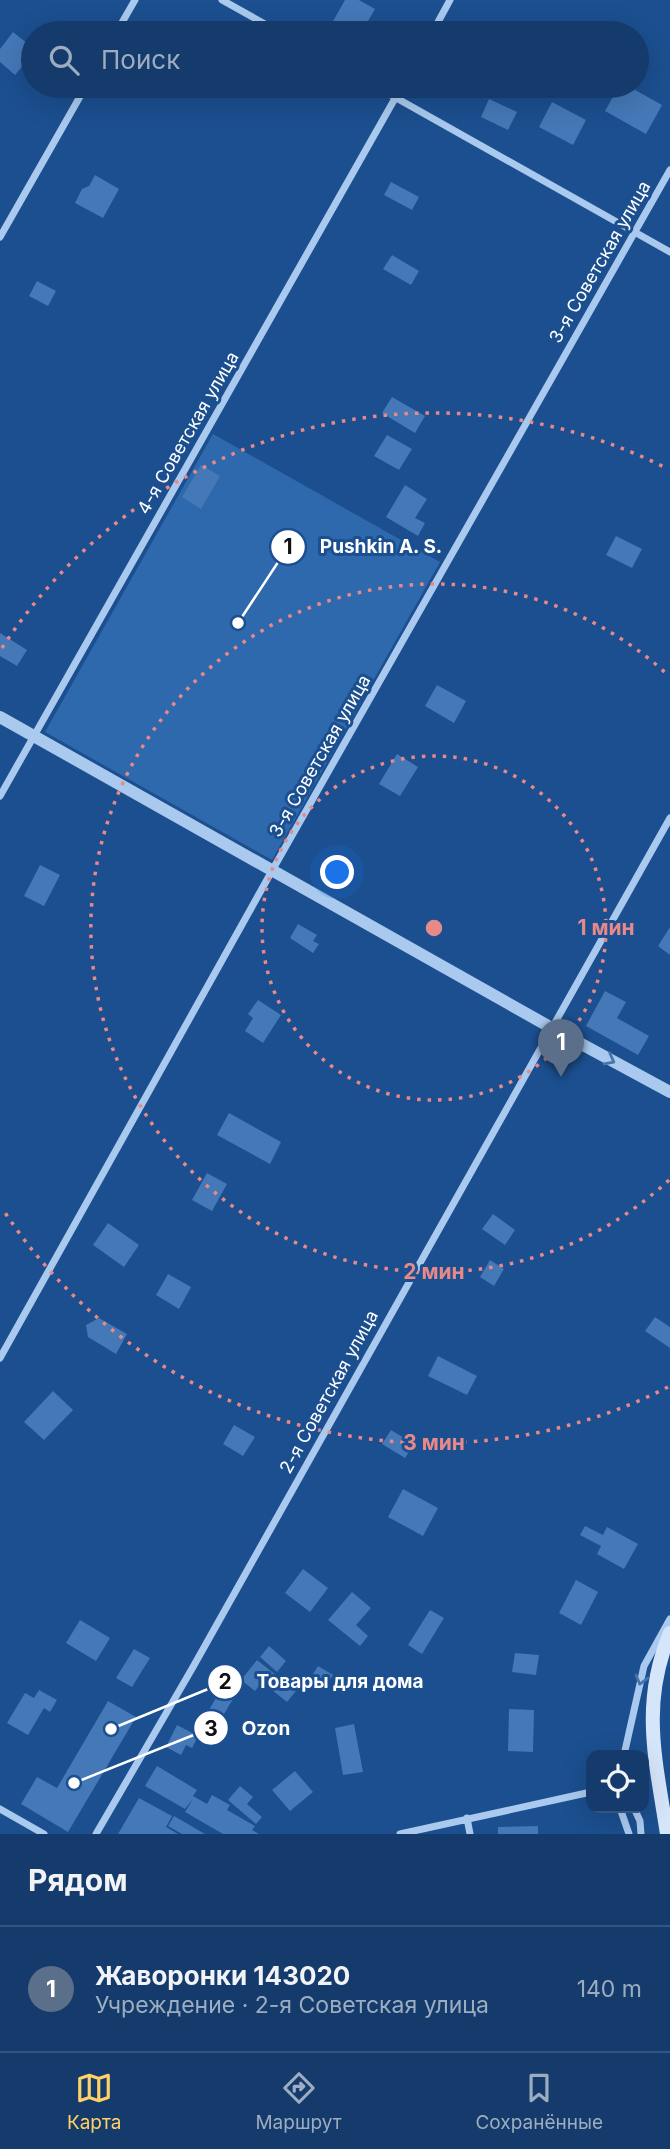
<!DOCTYPE html>
<html lang="ru">
<meta charset="utf-8">
<style>
body{margin:0;font-family:Inter,sans-serif;background:#214673;color:#f1f3f6}
.controls{position:absolute;right:21px;bottom:21px;display:grid;overflow:hidden;border-radius:14px;box-shadow:0 7px 28px #0002}
.controls button{width:63px;height:63px;display:grid;place-items:center;padding:0;border:0;border-bottom:2px solid #33557e;background:#143b6b;color:#f1f3f6;font:35px sans-serif}
.you{position:absolute;left:338px;top:873px;width:24px;height:24px;margin:-18px;border:5px solid #fff;border-radius:50%;background:#1a73e8;box-shadow:0 0 0 10px #1a73e833}
.badge{display:grid;place-items:center;width:46px;height:46px;border-radius:50%;background:#ffd166;color:#fff;font-size:23px;font-weight:700}
.pin{position:absolute;translate:-50% -58px;filter:drop-shadow(0 2px 4px #0008)}
.pin::after{content:'';position:absolute;top:37px;width:24px;height:21px;background:inherit;clip-path:polygon(0 0,100% 0,50% 100%)}
.list{margin:0;padding:0;list-style:none}
h2{display:flex;justify-content:space-between;align-items:center;height:91px;margin:0;padding:0 28px;font-size:30px}
h2 small{font-size:23px;font-weight:400;color:#9dadc1}
.list li{display:grid;grid-template-columns:46px 1fr auto;gap:21px;align-items:center;box-sizing:border-box;height:126px;padding:0 28px;border-top:2px solid #33557e}
.list b{display:block;font-size:26px;white-space:nowrap}
.list p{margin:0;font-size:23px;white-space:nowrap;color:#9dadc1}
.list em{font-size:23px;font-style:normal;color:#9dadc1}
.icon{flex:none;width:38px;height:38px;fill:none;stroke:currentColor;stroke-width:2;stroke-linecap:round;stroke-linejoin:round}
.map{position:relative;flex:none;width:670px;height:1834px;overflow:hidden}
.search{position:absolute;background:#143b6b;box-shadow:0 7px 28px #0002;left:21px;right:21px;top:21px;height:77px;display:flex;align-items:center;gap:18px;box-sizing:border-box;padding:0 24px;border-radius:38px;color:#9dadc1;font-size:26px}
.sheet{height:217px;background:#143b6b}
nav{display:flex;justify-content:space-around;align-items:center;box-sizing:border-box;height:98px;border-top:2px solid #33557e;background:#143b6b;font-size:19px;color:#9dadc1}
nav a{display:grid;justify-items:center;gap:4px}
nav .on{color:#ffd166}
.map>svg:first-child{display:block}
.green{fill:#2e69ad}
.building{fill:#4478b7}
.lines{fill:none;stroke-linecap:round;stroke-linejoin:round}
.minor{stroke:#a9c9ee;stroke-width:7}
.tertiary{stroke:#a9c9ee;stroke-width:12}
.secondary{stroke:#d6e6fa;stroke-width:14}
.oneway{stroke:#4674ac}
.ring{fill:none;stroke:#e88989;stroke-width:3.5;stroke-dasharray:3.5 7}
.labels{text-anchor:middle;stroke-width:6;stroke-linejoin:round;paint-order:stroke}
.street-label{font-size:18px;fill:#fff;stroke:#1b4f8f}
.centre{fill:#e88989;stroke:#1b4f8f;stroke-width:3.5}
.ring-label{font-size:21px;text-anchor:middle;font-weight:bold;fill:#e88989;stroke:#1b4f8f;stroke-width:6;stroke-linejoin:round;paint-order:stroke}
.leader{fill:none;stroke:#fff;stroke-width:2.5}
.callout-dot{fill:#fff;stroke:#1b4f8f;stroke-width:2.5}
.mark-label{font-size:21px;text-anchor:middle;font-weight:bold;fill:#111}
.callout-label{font-size:19px;text-anchor:middle;font-weight:bold;fill:#fff;stroke:#1b4f8f;stroke-width:6;stroke-linejoin:round;paint-order:stroke}
</style>
<div class="map">
<svg width="670" height="1834" viewBox="0 0 670 1834">
<rect width="100%" height="100%" fill="#1b4f8f"/>
<path class="green" d="M213,434L440,562L272,860L45,732Z"/>
<path class="building" d="M345,0H359L375,9L361,33H350L332,23Z
M13,32L33,48V53L15,75L0,62V49Z
M619,86H628L662,105L646,134L605,111Z
M489,99L517,112L508,130L481,117Z
M552,102L586,120L573,145L539,127Z
M95,175L119,189L103,218L75,203L82,189L89,186Z
M391,182L419,197L412,210L384,195Z
M392,255L419,271L411,285L383,269Z
M37,281L56,291L48,306L29,296Z
M392,397L425,416L415,433L382,413Z
M387,435L412,449L399,470L374,456Z
M201,465L220,476L201,509L182,497Z
M405,485L427,499L415,518L425,523L418,536L386,517Z
M616,536L642,549L632,568L606,555Z
M0,633L27,650L17,666L0,656Z
M437,685L466,701L454,723L425,706Z
M397,754L418,767L400,796L379,784Z
M40,865L60,875L44,906L24,896Z
M298,924L317,935L313,941L319,944L313,953L290,938Z
M670,927V955L658,946Z
M605,991L626,1002L617,1018L649,1036L638,1055L586,1026Z
M258,1000L281,1015L263,1043L245,1031L253,1018L248,1014Z
M229,1113L281,1142L270,1164L217,1135Z
M207,1173L227,1184L212,1211L192,1200Z
M493,1214L515,1230L505,1245L482,1229Z
M108,1223L139,1245L124,1267L93,1245Z
M490,1260L504,1269L494,1286L480,1277Z
M168,1274L191,1287L179,1309L156,1295Z
M655,1317L670,1327V1348L645,1331Z
M99,1318L127,1334L116,1354L88,1337L86,1325Z
M438,1356L477,1376L467,1395L428,1376Z
M53,1391L73,1410L44,1440L24,1422Z
M234,1425L255,1437L243,1456L223,1444Z
M391,1430L414,1444L405,1458L382,1444Z
M403,1489L438,1508L423,1536L388,1517Z
M585,1526L603,1535L607,1527L638,1544L624,1569L597,1554L601,1546L580,1535Z
M303,1569L328,1588L310,1612L285,1593Z
M576,1580L598,1592L581,1625L559,1613Z
M352,1592L371,1608L356,1625L368,1636L360,1646L328,1620Z
M430,1610L444,1618L422,1654L408,1645Z
M80,1620L110,1638L96,1661L66,1643Z
M269,1646L286,1661L277,1672L260,1657Z
M134,1649L150,1658L132,1687L116,1678Z
M515,1653L539,1655L536,1675L512,1672Z
M257,1660L296,1691L287,1702L262,1682L255,1691L241,1680Z
M318,1666L333,1675L325,1688L310,1679Z
M39,1690L57,1700L50,1712L44,1708L28,1735L7,1723L25,1693L34,1698Z
M220,1691L233,1699L215,1729L202,1722Z
M108,1701L136,1717L68,1832L21,1804L37,1777L57,1788Z
M509,1709L534,1710L533,1752L508,1751Z
M354,1724L363,1772L343,1775L335,1728Z
M177,1725L198,1736L192,1748L186,1745L181,1755L166,1747Z
M157,1766L197,1790L193,1796L207,1804L212,1795L230,1805L227,1810L255,1826L252,1830L259,1834H223L185,1812L193,1799L185,1809L145,1786Z
M295,1771L313,1792L290,1811L272,1790Z
M240,1786L253,1797L247,1804L262,1817L256,1824L228,1800Z
M139,1798L172,1816L166,1827L178,1834H118Z
M174,1816L205,1834H182L168,1826Z
M538,1826V1834H498V1827Z"/>
<g class="lines">
<path class="minor" d="M222,0L281,33
M116,33L135,0
M432,33L450,0
M375,86L670,252
M0,237L86,86
M0,796L402,86
M0,1358L273,869L670,170
M624,1755L644,1666L670,1619
M620,1808L629,1834
M634,1808L640,1821L641,1834
M0,1809L44,1834
M467,1818L470,1834
M96,1834L193,1667L670,818
M400,1834L591,1792"/>
<path class="tertiary" d="M0,717L550,1027L670,1092"/>
<path class="secondary" d="M667,1834C656,1761 640,1705 670,1633"/>
</g>
<defs><path id="oneway-chevron" d="M-2-3.5L2.5 0L-2 3.5" fill="none" stroke-width="1.6" stroke-linecap="round" stroke-linejoin="round" transform="scale(1.75)"/></defs>
<g class="oneway">
<use href="#oneway-chevron" transform="translate(610 1060) rotate(28)"/>
<use href="#oneway-chevron" transform="translate(641 1680) rotate(105)"/>
</g>
<g class="ring">
<circle cx="434" cy="928" r="172"/>
<path d="M669 1180A344 344 0 1 1 669 676"/>
<path d="M668 1387A515 515 0 0 1 2 1208M2 648A515 515 0 0 1 668 469"/>
</g>
<g class="labels">
<g class="street-label">
<text transform="translate(600 262) rotate(-60)" y="6">3-я Советская улица</text>
<text transform="translate(188 433) rotate(-60)" y="6">4-я Советская улица</text>
<text transform="translate(320 756) rotate(-60)" y="6">3-я Советская улица</text>
<text transform="translate(329 1392) rotate(-61)" y="6">2-я Советская улица</text>
</g>
</g>
<circle cx="434" cy="928" r="10" class="centre"/>
<g class="ring-label">
<text x="606" y="935">1 мин</text>
<text x="434" y="1279">2 мин</text>
<text x="434" y="1450">3 мин</text>
</g>
<path class="leader" d="M238 623L288 547M111 1729L225 1682M74 1783L211 1728"/>
<g class="callout-dot">
<circle cx="238" cy="623" r="7"/>
<circle cx="111" cy="1729" r="7"/>
<circle cx="74" cy="1783" r="7"/>
<circle cx="288" cy="547" r="18"/>
<circle cx="225" cy="1682" r="18"/>
<circle cx="211" cy="1728" r="18"/>
</g>
<g class="mark-label">
<text x="288" y="554">1</text>
<text x="225" y="1689">2</text>
<text x="211" y="1736">3</text>
</g>
<g class="callout-label">
<text x="381" y="553">Pushkin A. S.</text>
<text x="340" y="1688">Товары для дома</text>
<text x="266" y="1735">Ozon</text>
</g>
</svg>
<div class="controls">
<button><svg class="icon" aria-label="locate" viewBox="0 0 24 24"><circle cx="12" cy="12" r="6"/><path d="M12 2v4M12 18v4M2 12h4M18 12h4"/></svg></button>
</div>
<div class="you"></div>
<div class="pin badge" style="left:561px;top:1077px;background:#5c6f8a">1</div>
<div class="search"><svg class="icon" aria-label="search" viewBox="0 0 24 24"><circle cx="10" cy="10" r="6"/><path d="M15 15l6 6"/></svg>Поиск</div>
</div>
<section class="sheet">
<h2>Рядом<small></small></h2>
<ul class="list">
<li><span class="badge" style="background:#5c6f8a">1</span><div><b>Жаворонки 143020</b><p>Учреждение · 2-я Советская улица</p></div><em>140 m</em></li>
</ul>
</section>
<nav>
<a class="on"><svg class="icon" aria-label="map" viewBox="0 0 24 24"><path d="M3 6l6-2 6 2 6-2v14l-6 2-6-2-6 2zM9 4v14M15 6v14"/></svg>Карта</a>
<a><svg class="icon" aria-label="directions" viewBox="0 0 24 24"><path d="M12 3l9 9-9 9-9-9zM9 14v-3h6M13 9l2 2-2 2"/></svg>Маршрут</a>
<a><svg class="icon" aria-label="saved" viewBox="0 0 24 24"><path d="M7 4h10v16l-5-4-5 4z"/></svg>Сохранённые</a>
</nav>
